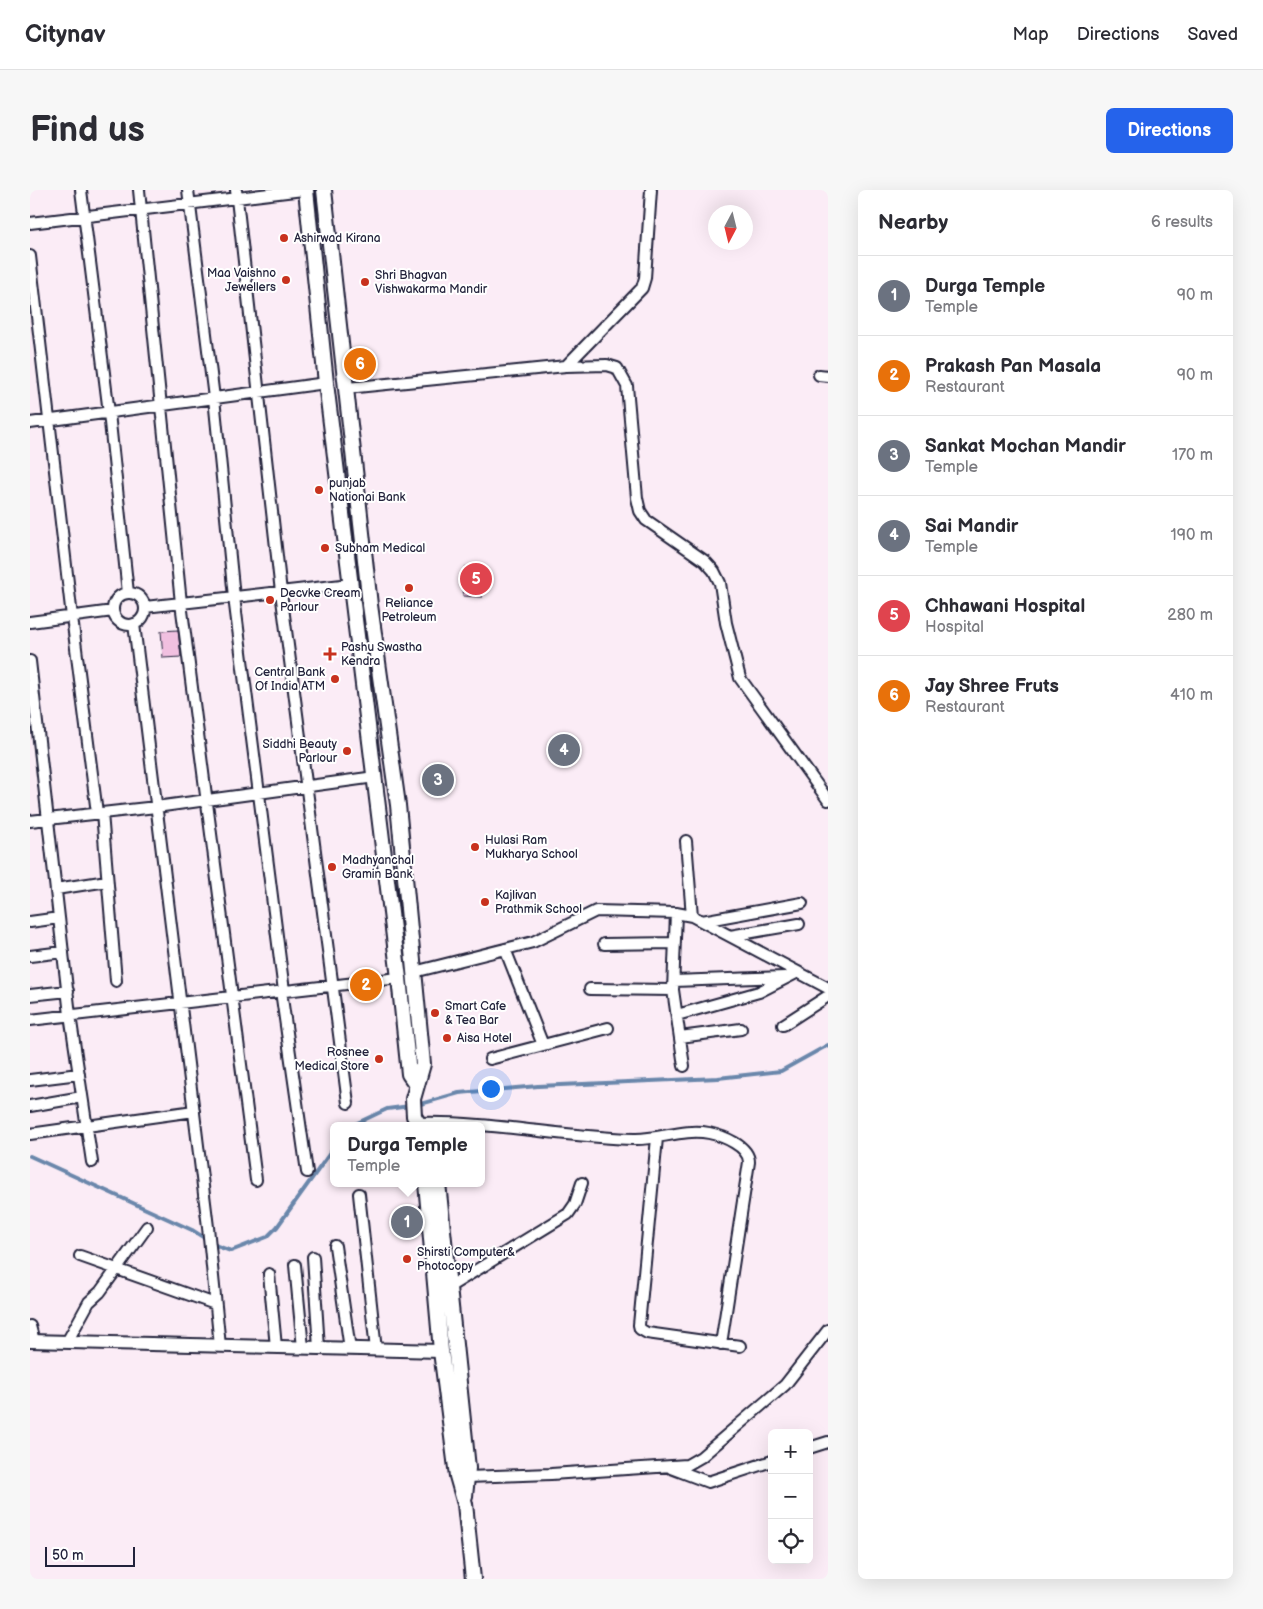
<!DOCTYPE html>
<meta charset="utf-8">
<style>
body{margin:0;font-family:"Balsamiq Sans",sans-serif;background:#f7f7f7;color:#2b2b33}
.controls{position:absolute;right:15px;bottom:15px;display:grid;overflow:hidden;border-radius:8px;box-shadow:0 5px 20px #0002}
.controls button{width:45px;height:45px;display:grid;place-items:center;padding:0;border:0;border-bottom:1px solid #e1e1e2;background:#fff;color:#2b2b33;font:25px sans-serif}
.compass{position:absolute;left:678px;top:15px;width:45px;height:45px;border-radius:50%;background:#fff;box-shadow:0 5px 20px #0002;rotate:187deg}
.scale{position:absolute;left:15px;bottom:12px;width:90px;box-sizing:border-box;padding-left:5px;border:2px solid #22223b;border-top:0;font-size:14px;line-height:18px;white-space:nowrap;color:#22223b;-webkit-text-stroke:4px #fff;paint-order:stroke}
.you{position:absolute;left:460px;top:898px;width:18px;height:18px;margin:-12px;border:4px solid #fff;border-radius:50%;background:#1a73e8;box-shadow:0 0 0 8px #1a73e833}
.badge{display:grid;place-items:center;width:32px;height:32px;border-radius:50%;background:#2563eb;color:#fff;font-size:16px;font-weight:700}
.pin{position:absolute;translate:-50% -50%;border:2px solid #fff;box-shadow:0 1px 5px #0006}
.popup{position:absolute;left:300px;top:932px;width:155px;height:65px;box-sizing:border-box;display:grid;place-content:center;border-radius:8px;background:#fff;filter:drop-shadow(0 1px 4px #0005);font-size:16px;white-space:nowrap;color:#7c7c81}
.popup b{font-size:19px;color:#2b2b33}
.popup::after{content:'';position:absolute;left:50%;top:100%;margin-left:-10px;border:10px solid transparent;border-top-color:#fff}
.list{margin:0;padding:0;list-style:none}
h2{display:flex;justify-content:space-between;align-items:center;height:65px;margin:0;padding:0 20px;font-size:21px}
h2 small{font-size:16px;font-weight:400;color:#7c7c81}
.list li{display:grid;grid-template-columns:32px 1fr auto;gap:15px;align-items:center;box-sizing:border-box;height:80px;padding:0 20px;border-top:1px solid #e1e1e2}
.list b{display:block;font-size:19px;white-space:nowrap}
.list p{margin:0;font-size:16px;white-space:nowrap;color:#7c7c81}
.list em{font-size:16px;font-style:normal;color:#7c7c81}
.icon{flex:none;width:28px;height:28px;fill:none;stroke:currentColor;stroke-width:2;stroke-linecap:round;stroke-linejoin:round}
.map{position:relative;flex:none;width:798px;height:1389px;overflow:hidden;border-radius:8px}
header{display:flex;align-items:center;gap:30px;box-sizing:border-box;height:70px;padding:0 25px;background:#fff;border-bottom:1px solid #e1e1e2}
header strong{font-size:24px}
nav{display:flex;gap:28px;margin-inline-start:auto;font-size:18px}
.intro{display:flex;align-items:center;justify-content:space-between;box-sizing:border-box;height:120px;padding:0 30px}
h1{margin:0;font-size:35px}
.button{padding:12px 22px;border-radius:8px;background:#2563eb;color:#fff;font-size:18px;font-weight:700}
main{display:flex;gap:30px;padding:0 30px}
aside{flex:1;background:#fff;border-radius:8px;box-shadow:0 5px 20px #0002}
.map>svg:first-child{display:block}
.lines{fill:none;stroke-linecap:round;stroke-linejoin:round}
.stream{stroke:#6a87ab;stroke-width:4}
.building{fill:#f1c0e0;stroke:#22223b}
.minor-casing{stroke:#22223b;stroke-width:14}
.tertiary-casing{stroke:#22223b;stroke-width:16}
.secondary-casing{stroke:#22223b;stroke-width:18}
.minor{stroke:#fff;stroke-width:10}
.tertiary{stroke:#fff;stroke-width:12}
.secondary{stroke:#fff;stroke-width:14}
.poi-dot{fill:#c8321e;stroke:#fff;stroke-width:2}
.labels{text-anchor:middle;stroke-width:4;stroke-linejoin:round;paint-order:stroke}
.poi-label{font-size:12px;fill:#22223b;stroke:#fff;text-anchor:start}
</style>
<header>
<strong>Citynav</strong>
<nav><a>Map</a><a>Directions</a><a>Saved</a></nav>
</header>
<div class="intro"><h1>Find us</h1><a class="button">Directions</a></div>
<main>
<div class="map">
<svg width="798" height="1389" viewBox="0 0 798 1389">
<rect width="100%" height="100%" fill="#fbecf6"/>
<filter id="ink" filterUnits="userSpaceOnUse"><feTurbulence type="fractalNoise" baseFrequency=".02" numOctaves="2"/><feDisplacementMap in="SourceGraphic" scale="10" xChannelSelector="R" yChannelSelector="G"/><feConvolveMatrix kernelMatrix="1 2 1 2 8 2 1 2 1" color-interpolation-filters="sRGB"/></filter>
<g filter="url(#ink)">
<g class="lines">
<path class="stream" d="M387,915L429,903L508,896L688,888L751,881L798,855
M321,936L357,919L380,916
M0,966L162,1040L187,1056L201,1061L237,1047L247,1037L303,959"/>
</g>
<path class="building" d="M435,377L454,378L452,407L433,406Z
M148,440L151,467L133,468L131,441Z"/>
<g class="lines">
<g class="minor-casing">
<path id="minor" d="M51,0L79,223L98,403
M109,0L151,413L226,990
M158,0L184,208L204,407L254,801
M206,0L251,402L318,913
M0,33L273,0
M0,66L42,427L67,623
M536,176L612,98L615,88L621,0
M789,185L798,186
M317,198L536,176L577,175L587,178L597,196L607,308L610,321L616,330L675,371L684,381L690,393L696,433L710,488L798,610
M0,233L296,193
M83 419a16 16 0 1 1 32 0a16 16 0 1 1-32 0Z
M115,417L321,394
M0,432L83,421
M104,434L178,1037L190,1156
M0,471L40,825L62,972
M72,623L86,791
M0,631L126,617L345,587
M656,651L662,726
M26,699L77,691
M646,723L643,800L654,876
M672,731L772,713
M0,732L29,728
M700,746L769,734
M574,754L645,753
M475,759L513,855
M0,766L33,762
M384,782L503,752L566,721L646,723L662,726L798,798
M644,791L755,787
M560,799L643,800
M251,801L277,982
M0,805L38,801
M647,825L729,802L768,782
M0,830L369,788
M753,835L798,806
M650,847L711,839
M460,869L578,838
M0,890L49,884
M0,916L52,907
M388,933C461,931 531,947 604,949C628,950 654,938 679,943C693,946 719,956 719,972L691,1154
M0,944L164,921
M627,948L609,1135L610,1139L617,1143L710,1156
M329,1004L346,1160
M305,1056L320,1159
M50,1066L185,1114
M283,1067L289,1158
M265,1075L273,1158
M239,1084L246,1157
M419,1097L538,1024L545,1014L552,993
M0,1136L4,1151
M37,1152L59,1112L70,1102L117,1037
M779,1258L798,1252
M641,1278L678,1292L742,1271
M437,1287L521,1284L657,1275L671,1267L755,1195L798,1140"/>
</g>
<g class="tertiary-casing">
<path id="tertiary" d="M0,1151L411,1161"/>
</g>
<g class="secondary-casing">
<path id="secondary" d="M276,0L296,193L369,788L379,884L386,894
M294,0L340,415L368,615L393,874L383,909L384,926L390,936
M396,993L411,1161L427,1286L435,1314L443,1389
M408,993L438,1278L435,1306"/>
</g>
<use href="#minor" class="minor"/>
<use href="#tertiary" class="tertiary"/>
<use href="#secondary" class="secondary"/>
</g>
</g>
<g class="poi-dot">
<circle cx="254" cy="48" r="5"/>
<circle cx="256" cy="90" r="5"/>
<circle cx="335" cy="92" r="5"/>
<circle cx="289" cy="300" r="5"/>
<circle cx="295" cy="358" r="5"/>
<circle cx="379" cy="398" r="5"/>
<circle cx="240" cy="410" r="5"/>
<path d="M297.5 456.5h5v5h5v5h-5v5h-5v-5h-5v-5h5z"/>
<circle cx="305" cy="489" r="5"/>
<circle cx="317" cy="561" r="5"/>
<circle cx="445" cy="657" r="5"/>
<circle cx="302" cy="677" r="5"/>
<circle cx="455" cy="712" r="5"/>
<circle cx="405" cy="823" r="5"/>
<circle cx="417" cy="848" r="5"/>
<circle cx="349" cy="869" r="5"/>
<circle cx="377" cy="1069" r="5"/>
</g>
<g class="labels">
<g class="poi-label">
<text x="264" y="52">Ashirwad Kirana</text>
<text x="246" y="87" text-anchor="end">Maa Vaishno<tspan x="246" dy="14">Jewellers</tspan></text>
<text x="345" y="89">Shri Bhagvan<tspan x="345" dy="14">Vishwakarma Mandir</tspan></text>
<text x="299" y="297">punjab<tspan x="299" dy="14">Nationai Bank</tspan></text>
<text x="305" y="362">Subham Medical</text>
<text x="250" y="407">Decvke Cream<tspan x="250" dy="14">Parlour</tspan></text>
<text x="379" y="417" text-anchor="middle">Reliance<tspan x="379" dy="14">Petroleum</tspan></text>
<text x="311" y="461">Pashu Swastha<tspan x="311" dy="14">Kendra</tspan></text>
<text x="295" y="486" text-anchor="end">Central Bank<tspan x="295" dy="14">Of India ATM</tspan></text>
<text x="307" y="558" text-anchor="end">Siddhi Beauty<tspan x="307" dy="14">Parlour</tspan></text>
<text x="455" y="654">Hulasi Ram<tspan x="455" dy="14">Mukharya School</tspan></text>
<text x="312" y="674">Madhyanchal<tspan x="312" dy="14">Gramin Bank</tspan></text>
<text x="465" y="709">Kajlivan<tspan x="465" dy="14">Prathmik School</tspan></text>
<text x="415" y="820">Smart Cafe<tspan x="415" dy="14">&amp; Tea Bar</tspan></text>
<text x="427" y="852">Aisa Hotel</text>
<text x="339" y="866" text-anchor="end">Rosnee<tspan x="339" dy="14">Medical Store</tspan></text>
<text x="387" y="1066">Shirsti Computer&amp;<tspan x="387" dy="14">Photocopy</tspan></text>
</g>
</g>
</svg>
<div class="controls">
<button>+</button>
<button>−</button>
<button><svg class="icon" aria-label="locate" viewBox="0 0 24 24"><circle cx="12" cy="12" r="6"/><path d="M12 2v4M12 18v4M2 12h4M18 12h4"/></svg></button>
</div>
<svg class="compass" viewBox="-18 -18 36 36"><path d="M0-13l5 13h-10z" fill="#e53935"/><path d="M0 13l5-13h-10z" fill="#7c7c81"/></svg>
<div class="scale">50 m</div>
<div class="you"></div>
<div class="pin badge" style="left:377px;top:1032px;background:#6b7280">1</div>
<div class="popup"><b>Durga Temple</b>Temple</div>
<div class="pin badge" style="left:336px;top:795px;background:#e8710a">2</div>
<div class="pin badge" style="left:408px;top:590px;background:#6b7280">3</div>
<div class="pin badge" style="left:534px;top:560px;background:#6b7280">4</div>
<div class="pin badge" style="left:446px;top:389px;background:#e0444e">5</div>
<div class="pin badge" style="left:330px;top:174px;background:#e8710a">6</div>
</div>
<aside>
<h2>Nearby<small>6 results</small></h2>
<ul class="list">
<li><span class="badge" style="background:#6b7280">1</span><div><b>Durga Temple</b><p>Temple</p></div><em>90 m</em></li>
<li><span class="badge" style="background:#e8710a">2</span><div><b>Prakash Pan Masala</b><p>Restaurant</p></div><em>90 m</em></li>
<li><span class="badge" style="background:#6b7280">3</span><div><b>Sankat Mochan Mandir</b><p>Temple</p></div><em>170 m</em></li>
<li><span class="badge" style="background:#6b7280">4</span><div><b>Sai Mandir</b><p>Temple</p></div><em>190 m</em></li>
<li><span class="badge" style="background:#e0444e">5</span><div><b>Chhawani Hospital</b><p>Hospital</p></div><em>280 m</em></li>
<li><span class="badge" style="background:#e8710a">6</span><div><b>Jay Shree Fruts</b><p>Restaurant</p></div><em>410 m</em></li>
</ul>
</aside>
</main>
